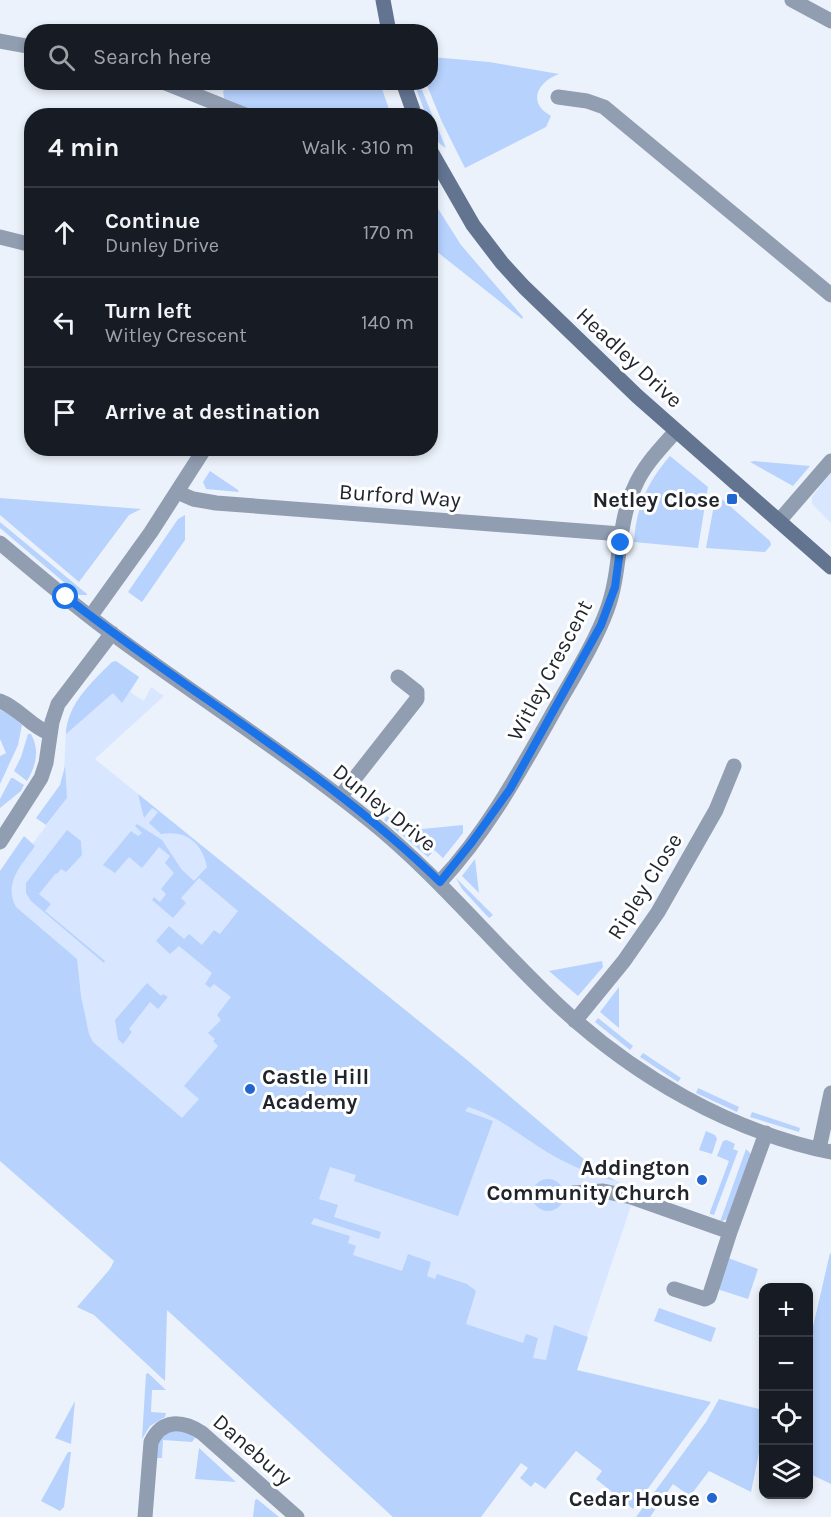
<!DOCTYPE html>
<meta charset="utf-8">
<style>
body{margin:0;font-family:Karla,sans-serif;background:#242831;color:#f1f3f6}
.controls{position:absolute;right:18px;bottom:18px;display:grid;overflow:hidden;border-radius:12px;box-shadow:0 3px 9px #0003}
.controls button{width:54px;height:54px;display:grid;place-items:center;padding:0;border:0;border-bottom:2px solid #363941;background:#171b24;color:#f1f3f6;font:30px sans-serif}
.stop{position:absolute;width:18px;height:18px;margin:-14px;border:4px solid #1a73e8;border-radius:50%;background:#fff}
.stop.end{background:#1a73e8;border-color:#fff;box-shadow:0 2px 6px #0008}
.list{margin:0;padding:0;list-style:none}
h2{display:flex;justify-content:space-between;align-items:center;height:78px;margin:0;padding:0 24px;font-size:26px}
h2 small{font-size:20px;font-weight:400;color:#9ea1a6}
.list li{display:grid;grid-template-columns:39px 1fr auto;gap:18px;align-items:center;box-sizing:border-box;height:90px;padding:0 24px;border-top:2px solid #363941}
.list b{display:block;font-size:22px;white-space:nowrap}
.list p{margin:0;font-size:20px;white-space:nowrap;color:#9ea1a6}
.list em{font-size:20px;font-style:normal;color:#9ea1a6}
.icon{flex:none;width:33px;height:33px;fill:none;stroke:currentColor;stroke-width:2;stroke-linecap:round;stroke-linejoin:round}
.map{position:relative;flex:none;width:831px;height:1517px;overflow:hidden}
.search{position:absolute;background:#171b24;box-shadow:0 3px 9px #0003;left:24px;top:24px;width:414px;height:66px;display:flex;align-items:center;gap:15px;box-sizing:border-box;padding:0 21px;border-radius:24px;color:#9ea1a6;font-size:22px}
.panel{position:absolute;background:#171b24;box-shadow:0 3px 9px #0003;left:24px;top:108px;width:414px;height:348px;border-radius:24px}
.map>svg:first-child{display:block}
.built{fill:#d8e7ff}
.green{fill:#b7d2fd}
.lines{fill:none;stroke-linecap:round;stroke-linejoin:round}
.street{stroke:#919db1;stroke-width:15}
.secondary{stroke:#637491;stroke-width:15}
.route{stroke:#1a73e8;stroke-width:8}
.poi-dot{fill:#2266d2;stroke:#fff;stroke-width:2}
.labels{text-anchor:middle;stroke-width:6;stroke-linejoin:round;paint-order:stroke}
.street-label{font-size:22px;fill:#1f242d;stroke:#fff}
.poi-label{font-size:22px;font-weight:bold;fill:#1f242d;stroke:#fff;text-anchor:end}
</style>
<div class="map">
<svg width="831" height="1517" viewBox="0 0 831 1517">
<rect width="100%" height="100%" fill="#ecf2fb"/>
<path class="built" d="M831,472V523L812,504V497Z
M131,672L139,677L130,692L144,701L151,687L164,696L95,759L467,1060L591,1165L607,1176L634,1189L631,1197V1206L576,1369L393,1517L116,1263L0,905V887L67,798L64,774L66,728Z"/>
<path class="green" d="M431,57L489,62L559,74C537,82 527,103 551,116L546,127L465,168L442,122L426,83L430,82Z
M235,82L380,83L391,115H265L224,98L223,91Z
M414,83H419L446,148C434,142 430,128 430,116L426,115Z
M430,196L461,245L523,317L522,319L431,247Z
M670,456L708,487L698,548L634,542C636,507 648,481 670,456Z
M754,461L810,466L793,486L750,462Z
M210,471L238,490L239,492L206,489L203,482Z
M716,494L770,541L771,545L765,552L706,548Z
M0,498L141,509L129,515L79,582L0,515Z
M185,515V540L142,602L128,592L178,519Z
M0,522L87,594V595H79L0,528Z
M116,661L139,677L122,703L113,693L66,734C67,704 92,682 112,662Z
M0,710L9,714L22,725L18,745L0,784V756L6,753L0,739Z
M28,734H31C40,750 36,766 27,781L14,771L21,757Z
M65,766L67,798L46,825L36,818L60,785Z
M11,778H13L24,785L21,791L0,808V799Z
M138,794L467,1060L581,1157L615,1181C589,1174 562,1162 539,1147C514,1131 497,1116 468,1107L465,1111L493,1121L458,1216L354,1181L356,1175L330,1167L319,1199L338,1205L334,1217L381,1232L379,1239L314,1218L311,1224L350,1236L348,1243L356,1246L353,1255L402,1271L408,1254L431,1262L427,1276L435,1279L437,1274L467,1284L476,1291L466,1324L523,1343L526,1334L538,1338L533,1358L546,1360L554,1325L588,1337L577,1370L711,1402L633,1509L596,1479L602,1471L576,1451L545,1489L535,1482L531,1487L520,1478L528,1468L521,1463L481,1517H393L167,1310L165,1381L94,1315L77,1307L110,1269L114,1261L0,1161V871L24,836L35,846C22,865 3,882 16,907L77,959L81,996L89,1034L93,1042L182,1118L199,1099L184,1086L218,1046L213,1041L215,1039L208,1033L221,1020L217,1015L231,997L214,984L210,988L205,984L212,973L179,946L170,954L156,941L169,926L184,939L189,934L202,945L214,930L220,934L238,911L199,878L181,898L186,903L173,918L152,900L154,897L160,902L166,894L161,889L174,873L165,863L170,856L159,847L142,868L129,857L115,873L103,865L131,831L138,836L142,833L135,826L137,824L162,840L182,870L194,881L207,867C202,843 187,830 161,834L149,823L158,812L152,808L144,818Z
M387,816L432,853L428,857L384,820Z
M463,825V833L443,858L412,830Z
M67,830L81,841L82,855L66,872L61,869L57,874L56,873L39,894L51,904L45,911L105,961L104,963L31,901L26,893V883Z
M475,859L479,893L462,876Z
M456,878L493,915L489,918L462,889Z
M602,961L603,967L578,996L549,971Z
M147,983L161,996L163,994L168,997L158,1009L150,1002L129,1029L132,1032L123,1044L118,1039L115,1020Z
M619,987V1028L600,1012Z
M598,1018L633,1046L630,1050L595,1022Z
M643,1053L681,1078L678,1082L640,1057Z
M698,1088L739,1107L737,1112L696,1093Z
M752,1112L800,1128L799,1132L750,1117Z
M706,1131L715,1135L717,1139L712,1154L699,1150Z
M727,1140L735,1144L733,1149L738,1151L714,1215L710,1214V1212L729,1161L717,1156L723,1141Z
M746,1149L751,1154L727,1219L720,1222Z
M532 1195a16 16 0 1 1 32 0a16 16 0 1 1-32 0Z
M830,1253L831,1254V1484L808,1473L809,1344Z
M728,1258L758,1269L748,1299L717,1289Z
M659,1308L716,1328L711,1342L654,1321Z
M148,1373L166,1390H152L151,1412L166,1413L165,1417L150,1426L142,1439L146,1374Z
M719,1399L763,1410V1433L751,1492L709,1471L690,1496L673,1484L650,1517H636L706,1422Z
M75,1401L71,1444L55,1438Z
M176,1430L187,1432L195,1438L192,1442L163,1440L162,1458H157L158,1442L167,1433Z
M199,1448L236,1482L195,1479Z
M68,1452H71L64,1507L60,1511L41,1501Z
M257,1499L279,1517H253L255,1500Z"/>
<g class="lines">
<path class="street" d="M792,0L831,21
M0,41L32,47
M163,82L248,116
M558,97L587,101L604,107L831,295
M0,237L32,245
M177,492L193,499L216,503L621,534
M779,521L831,461
M0,543C37,574 74,606 114,635C198,697 286,753 368,819C438,875 493,944 558,1005C634,1076 729,1131 831,1152
M90,617L151,532L205,448
M0,701C19,708 30,726 49,733
M340,797L417,699V692L398,677
M0,842L41,778L46,763L52,722L58,704L112,633
M440,882C487,832 520,771 554,711C572,679 594,645 607,610C622,570 616,525 635,486C644,465 661,448 676,431
M575,1021L624,961L658,912L716,810L734,766
M819,1149L831,1093
M573,1193L603,1191L631,1197L730,1232
M674,1289L705,1299L709,1297L730,1232L766,1133
M145,1517L151,1442C162,1419 182,1420 202,1433L297,1517"/>
<path class="secondary" d="M383,0L389,32
M403,82L415,116
M430,150L473,225L502,263L524,287L637,396L831,567"/>
</g>
<g class="lines">
<path class="route" d="M66,597C189,694 328,772 440,882L472,842L510,789L601,625L615,587L621,543"/>
</g>
<g class="poi-dot">
<rect x="726" y="493" width="12" height="12" rx="3"/>
<circle cx="250" cy="1089" r="6"/>
<circle cx="702" cy="1180" r="6"/>
<circle cx="712" cy="1498" r="6"/>
</g>
<g class="labels">
<g class="street-label">
<text transform="translate(630 357) rotate(43)" y="8">Headley Drive</text>
<text transform="translate(400 495) rotate(4)" y="8">Burford Way</text>
<text transform="translate(549 670) rotate(-62)" y="8">Witley Crescent</text>
<text transform="translate(385 807) rotate(39)" y="8">Dunley Drive</text>
<text transform="translate(644 886) rotate(-58)" y="8">Ripley Close</text>
<text transform="translate(253 1449) rotate(41)" y="8">Danebury</text>
</g>
<g class="poi-label">
<text x="720" y="507">Netley Close</text>
<text x="262" y="1084" text-anchor="start">Castle Hill<tspan x="262" dy="25">Academy</tspan></text>
<text x="690" y="1175">Addington<tspan x="690" dy="25">Community Church</tspan></text>
<text x="700" y="1506">Cedar House</text>
</g>
</g>
</svg>
<div class="controls">
<button>+</button>
<button>−</button>
<button><svg class="icon" aria-label="locate" viewBox="0 0 24 24"><circle cx="12" cy="12" r="6"/><path d="M12 2v4M12 18v4M2 12h4M18 12h4"/></svg></button>
<button><svg class="icon" aria-label="layers" viewBox="0 0 24 24"><path d="M12 4l9 5-9 5-9-5zM3 14l9 5 9-5"/></svg></button>
</div>
<div class="stop" style="left:66px;top:597px"></div>
<div class="stop end" style="left:621px;top:543px"></div>
<div class="search"><svg class="icon" aria-label="search" viewBox="0 0 24 24"><circle cx="10" cy="10" r="6"/><path d="M15 15l6 6"/></svg>Search here</div>
<section class="panel">
<h2>4 min<small>Walk · 310 m</small></h2>
<ul class="list">
<li><svg class="icon" aria-label="ahead" viewBox="0 0 24 24"><path d="M12 20V5M6 11l6-6 6 6"/></svg><div><b>Continue</b><p>Dunley Drive</p></div><em>170 m</em></li>
<li><svg class="icon" aria-label="left" viewBox="0 0 24 24"><path d="M17 20v-9H6M10 6l-5 5 5 5"/></svg><div><b>Turn left</b><p>Witley Crescent</p></div><em>140 m</em></li>
<li><svg class="icon" aria-label="arrive" viewBox="0 0 24 24"><path d="M6 21V4h12l-3 4 3 4H6"/></svg><div><b>Arrive at destination</b></div></li>
</ul>
</section>
</div>
